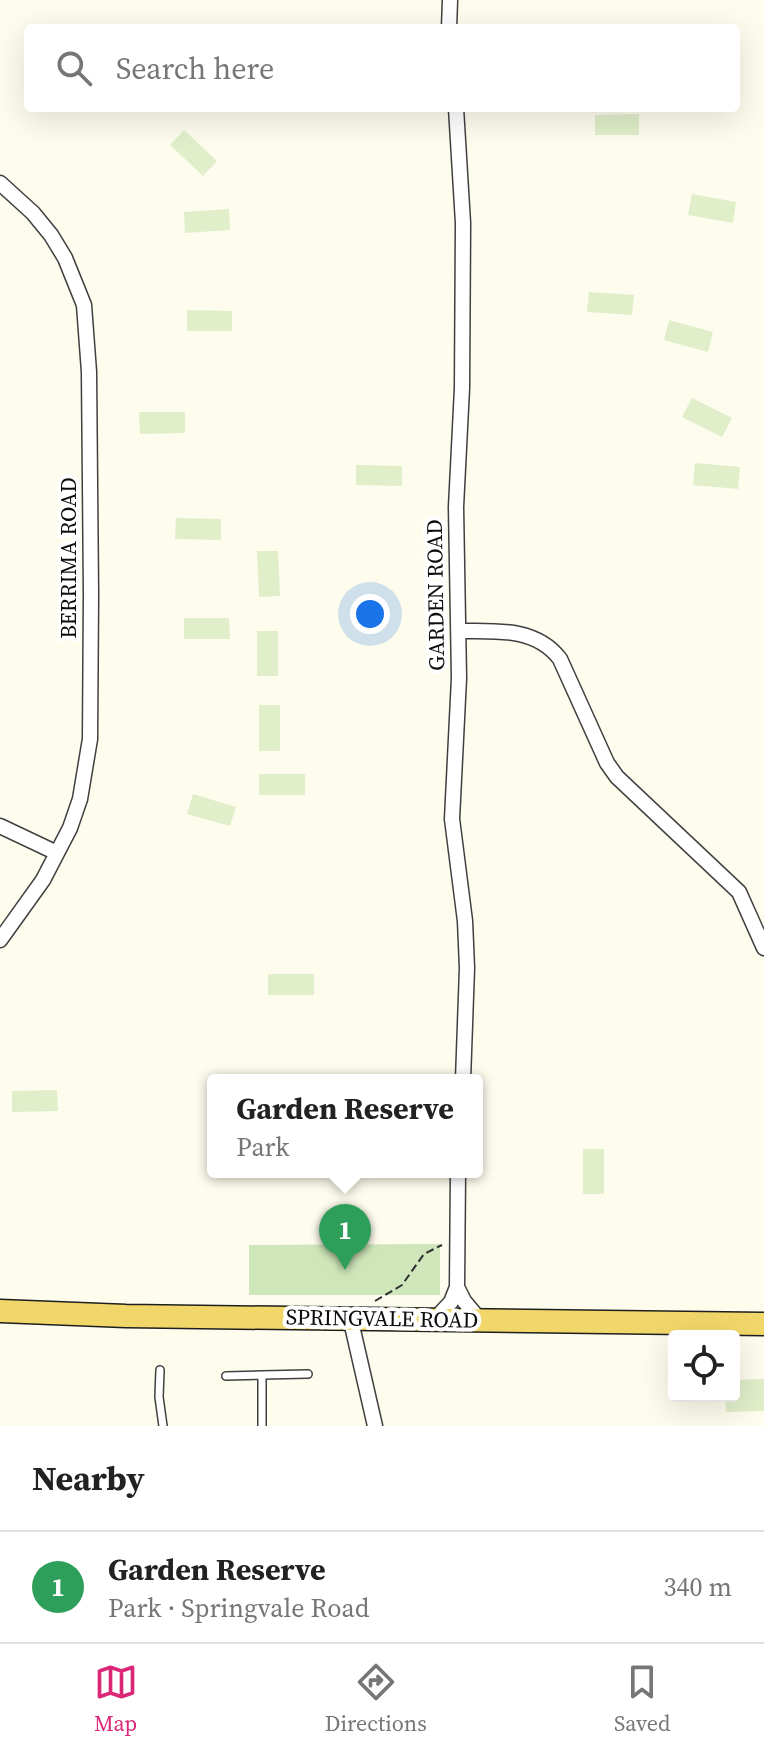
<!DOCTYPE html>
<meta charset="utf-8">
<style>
body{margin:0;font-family:"Source Serif 4",serif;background:#f6f6f6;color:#222}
.controls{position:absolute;right:24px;bottom:24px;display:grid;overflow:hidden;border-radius:8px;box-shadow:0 8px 32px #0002}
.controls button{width:72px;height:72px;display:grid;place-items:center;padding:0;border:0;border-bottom:2px solid #e0e0e0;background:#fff;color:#222;font:40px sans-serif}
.you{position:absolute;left:370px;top:614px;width:28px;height:28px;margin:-20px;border:6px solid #fff;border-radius:50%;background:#1a73e8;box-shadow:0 0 0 12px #1a73e833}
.badge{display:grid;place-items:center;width:52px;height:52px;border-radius:50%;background:#db2777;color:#fff;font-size:26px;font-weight:700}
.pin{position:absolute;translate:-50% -66px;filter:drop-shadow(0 2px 4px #0008)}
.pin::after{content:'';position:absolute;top:42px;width:28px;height:24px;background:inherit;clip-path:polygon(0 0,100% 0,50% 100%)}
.popup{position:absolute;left:207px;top:1074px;width:276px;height:104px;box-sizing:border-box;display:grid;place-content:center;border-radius:8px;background:#fff;filter:drop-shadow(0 2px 6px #0005);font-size:26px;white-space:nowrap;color:#767676}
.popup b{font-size:30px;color:#222}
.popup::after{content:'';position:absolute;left:50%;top:100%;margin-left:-16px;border:16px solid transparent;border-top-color:#fff}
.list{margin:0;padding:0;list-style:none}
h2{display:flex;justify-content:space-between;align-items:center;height:104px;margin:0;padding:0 32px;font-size:34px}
h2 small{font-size:26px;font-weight:400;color:#767676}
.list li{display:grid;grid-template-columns:52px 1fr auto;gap:24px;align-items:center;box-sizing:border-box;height:112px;padding:0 32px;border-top:2px solid #e0e0e0}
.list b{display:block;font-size:30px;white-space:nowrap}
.list p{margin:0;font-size:26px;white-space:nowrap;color:#767676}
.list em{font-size:26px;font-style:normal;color:#767676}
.icon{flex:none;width:44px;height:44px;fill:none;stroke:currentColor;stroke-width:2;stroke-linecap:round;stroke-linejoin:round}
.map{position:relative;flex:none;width:764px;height:1426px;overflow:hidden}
.search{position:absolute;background:#fff;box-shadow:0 8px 32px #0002;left:24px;right:24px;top:24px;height:88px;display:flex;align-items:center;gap:20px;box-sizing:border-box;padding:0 28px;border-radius:8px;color:#767676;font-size:30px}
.sheet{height:216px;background:#fff}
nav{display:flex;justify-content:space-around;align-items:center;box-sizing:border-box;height:112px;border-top:2px solid #e0e0e0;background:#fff;font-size:22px;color:#767676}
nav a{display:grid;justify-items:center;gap:4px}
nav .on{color:#db2777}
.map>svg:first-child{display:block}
.green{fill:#cee6b9}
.pitch{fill:#e0eeca}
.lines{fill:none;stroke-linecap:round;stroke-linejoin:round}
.lane-casing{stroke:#404040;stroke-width:10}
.street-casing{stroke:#404040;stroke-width:17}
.primary-casing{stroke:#1e1e1e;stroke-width:25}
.path{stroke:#2f2f2f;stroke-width:2;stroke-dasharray:8 4;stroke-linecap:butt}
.lane{stroke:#fff;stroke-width:7}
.street{stroke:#fff;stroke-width:14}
.primary{stroke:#f1d76a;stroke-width:22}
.labels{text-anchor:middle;stroke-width:8;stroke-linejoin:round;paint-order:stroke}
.street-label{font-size:22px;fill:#0d0d0d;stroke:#fff}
</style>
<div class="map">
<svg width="764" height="1426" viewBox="0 0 764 1426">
<rect width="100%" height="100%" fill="#fefced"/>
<path class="green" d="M440,1244V1295H249V1245Z"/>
<path class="pitch" d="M639,114V135H595V115Z
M184,130L217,161L203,176L170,145Z
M692,194L736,202L733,223L688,215Z
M229,209L230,230L185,233L184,212Z
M589,292L634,295L632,315L587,312Z
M187,310L232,311V331H187Z
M669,320L713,332L708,352L664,340Z
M692,398L732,418L722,437L682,417Z
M139,412H185V433L140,434Z
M695,463L740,467L738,489L693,485Z
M356,465L402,466V486L356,485Z
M176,518L221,519V540L175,539Z
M257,551H278L280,596L259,597Z
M184,618H229L230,639H184Z
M257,631H278V676H257Z
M259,705H280V751H259Z
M259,774H305V795H259Z
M193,794L236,807L230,826L187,814Z
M268,974H314V995H268Z
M57,1090L58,1111L12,1112V1091Z
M583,1149H604V1194H583Z
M764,1379V1411L726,1412L725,1396H734V1380Z"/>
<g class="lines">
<g class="lane-casing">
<path id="lane" d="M160,1370L159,1397L163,1426
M262,1375L308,1374
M226,1376L262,1375V1426"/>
</g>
<g class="street-casing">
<path id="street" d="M449,28L450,0
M456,108L463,223L462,388L456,507L459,678L452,819L465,921L467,968L463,1080
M0,183L33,213L51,235L65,258L84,305L89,372L91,594L90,739L80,799L70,828L43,880L0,940
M459,631C494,631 536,627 560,659L607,763L617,777L739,892L764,948
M0,826L57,853
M457,1287L464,1301L479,1319
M350,1317L375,1426
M436,1318L451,1302L457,1287L458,1172"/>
</g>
<g class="primary-casing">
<path id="primary" d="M0,1311L126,1316L764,1324"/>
</g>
<path class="path" d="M375,1301L402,1285L424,1254L442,1245"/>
<use href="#lane" class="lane"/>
<use href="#street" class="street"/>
<use href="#primary" class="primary"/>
</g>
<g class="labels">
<g class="street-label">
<text transform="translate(68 558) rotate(-90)" y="8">BERRIMA ROAD</text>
<text transform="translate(435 595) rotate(-91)" y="8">GARDEN ROAD</text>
<text transform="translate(382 1318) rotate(1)" y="8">SPRINGVALE ROAD</text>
</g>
</g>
</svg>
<div class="controls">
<button><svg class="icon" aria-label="locate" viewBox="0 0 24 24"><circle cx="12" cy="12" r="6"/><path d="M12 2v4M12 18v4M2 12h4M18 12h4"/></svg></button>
</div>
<div class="you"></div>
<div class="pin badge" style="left:345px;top:1270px;background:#2e9e5b">1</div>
<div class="popup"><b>Garden Reserve</b>Park</div>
<div class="search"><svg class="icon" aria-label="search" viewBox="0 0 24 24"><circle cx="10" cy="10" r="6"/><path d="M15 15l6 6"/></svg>Search here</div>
</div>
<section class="sheet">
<h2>Nearby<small></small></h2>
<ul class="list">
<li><span class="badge" style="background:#2e9e5b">1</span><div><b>Garden Reserve</b><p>Park · Springvale Road</p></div><em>340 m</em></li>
</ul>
</section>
<nav>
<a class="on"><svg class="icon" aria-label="map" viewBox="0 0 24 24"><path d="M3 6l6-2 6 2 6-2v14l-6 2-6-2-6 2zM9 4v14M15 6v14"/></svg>Map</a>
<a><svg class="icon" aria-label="directions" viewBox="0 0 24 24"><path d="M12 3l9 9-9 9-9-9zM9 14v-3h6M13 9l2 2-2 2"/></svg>Directions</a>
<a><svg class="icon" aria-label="saved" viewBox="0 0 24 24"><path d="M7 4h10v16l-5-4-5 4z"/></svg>Saved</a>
</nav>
